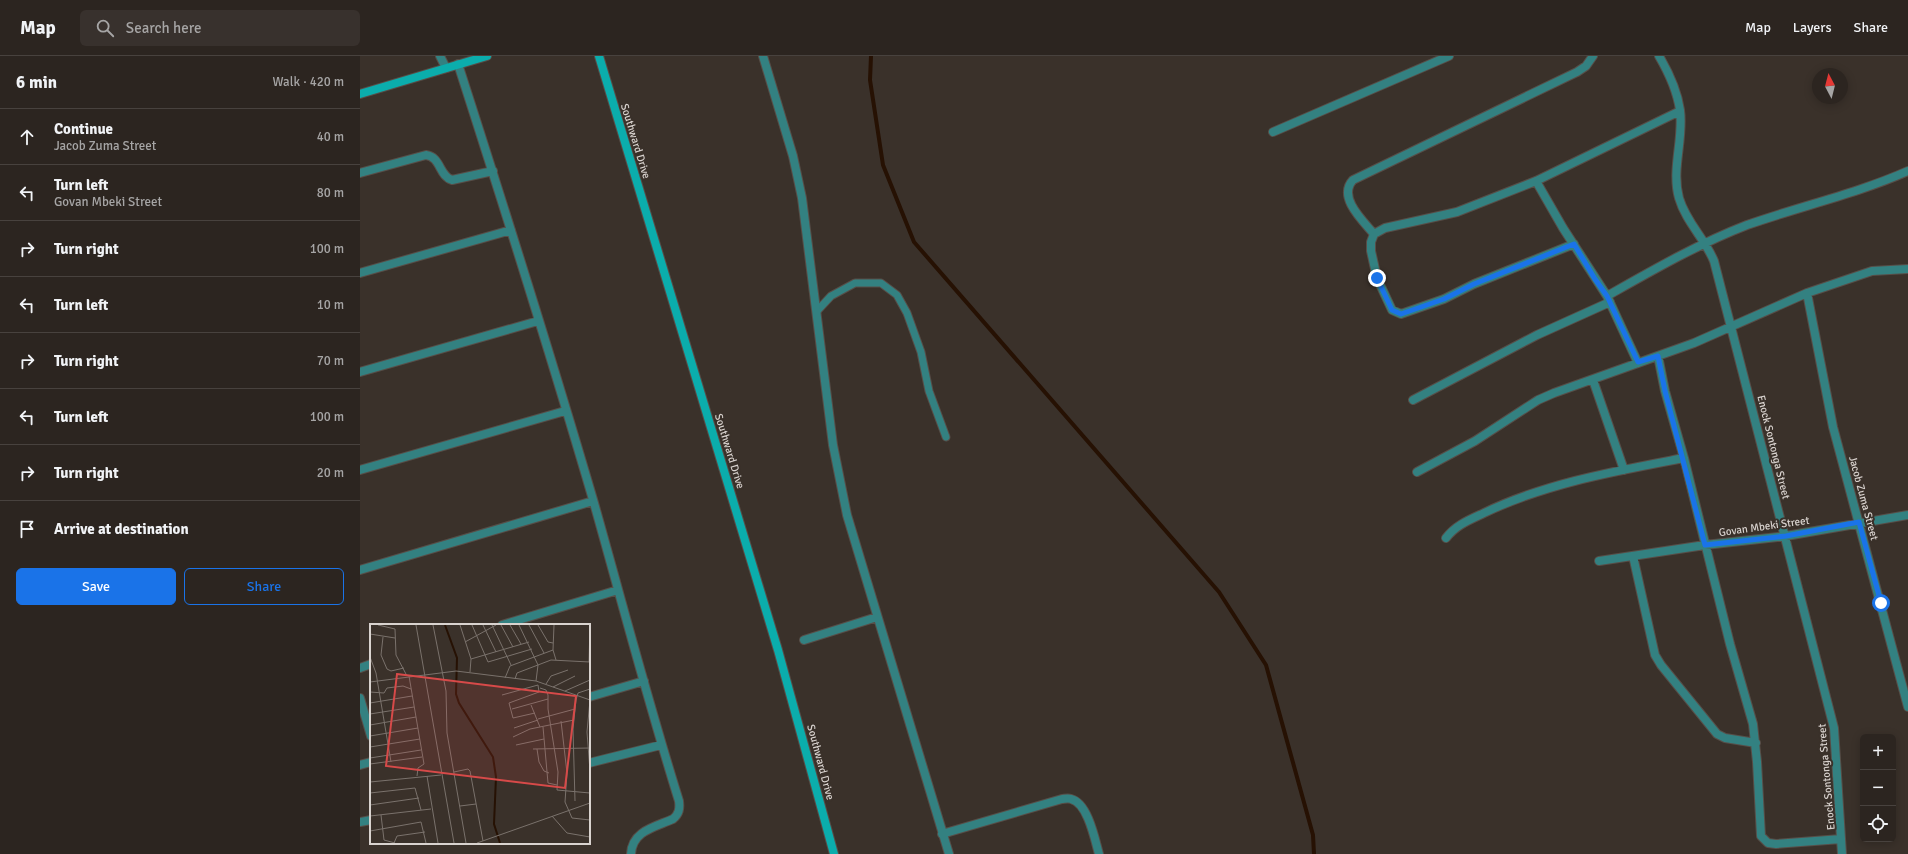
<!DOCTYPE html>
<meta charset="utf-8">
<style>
body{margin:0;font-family:Signika,sans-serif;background:#38312d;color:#f1f3f6}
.controls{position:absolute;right:12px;bottom:12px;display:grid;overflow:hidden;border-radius:6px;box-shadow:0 2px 10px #0003}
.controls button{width:36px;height:36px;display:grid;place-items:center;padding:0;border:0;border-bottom:1px solid #48423e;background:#2c2520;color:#f1f3f6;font:20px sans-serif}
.compass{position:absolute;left:1452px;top:12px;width:36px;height:36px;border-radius:50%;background:#2c2520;box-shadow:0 2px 10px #0003;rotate:353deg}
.stop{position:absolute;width:12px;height:12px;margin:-9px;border:3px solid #1a73e8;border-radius:50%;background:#fff}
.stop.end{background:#1a73e8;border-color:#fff;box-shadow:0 1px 4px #0008}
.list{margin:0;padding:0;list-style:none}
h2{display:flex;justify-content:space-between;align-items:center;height:52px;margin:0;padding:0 16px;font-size:17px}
h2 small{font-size:13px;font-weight:400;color:#a6a5a5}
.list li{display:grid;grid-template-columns:26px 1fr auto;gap:12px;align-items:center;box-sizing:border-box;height:56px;padding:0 16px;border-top:1px solid #48423e}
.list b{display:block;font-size:15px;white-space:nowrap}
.list p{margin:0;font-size:13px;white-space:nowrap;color:#a6a5a5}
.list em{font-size:13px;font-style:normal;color:#a6a5a5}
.actions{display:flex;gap:8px;padding:12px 16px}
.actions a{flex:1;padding:9px 0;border:1px solid #1a73e8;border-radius:6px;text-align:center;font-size:14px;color:#1a73e8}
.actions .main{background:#1a73e8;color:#fff}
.icon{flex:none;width:22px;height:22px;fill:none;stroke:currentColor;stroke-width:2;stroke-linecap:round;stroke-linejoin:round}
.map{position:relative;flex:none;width:1548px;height:798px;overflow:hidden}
header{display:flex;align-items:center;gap:24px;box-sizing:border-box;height:56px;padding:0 20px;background:#2c2520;border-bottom:1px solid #48423e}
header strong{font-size:19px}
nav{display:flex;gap:22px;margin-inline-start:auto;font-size:14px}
.search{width:280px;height:36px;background:#38312d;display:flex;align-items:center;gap:10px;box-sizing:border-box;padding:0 14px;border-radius:6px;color:#a6a5a5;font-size:15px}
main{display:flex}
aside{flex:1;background:#2c2520}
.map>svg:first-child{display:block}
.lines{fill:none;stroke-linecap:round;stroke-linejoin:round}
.stream{stroke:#261103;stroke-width:4}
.lane-casing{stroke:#574e48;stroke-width:9}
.street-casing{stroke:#574e48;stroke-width:10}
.secondary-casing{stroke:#574e48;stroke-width:10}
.lane{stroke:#338181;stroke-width:7}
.street{stroke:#338181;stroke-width:8}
.secondary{stroke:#0badac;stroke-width:8}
.route{stroke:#1a73e8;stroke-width:5}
.labels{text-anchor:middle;stroke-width:4;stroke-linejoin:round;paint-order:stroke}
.street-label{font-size:11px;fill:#d9d3cf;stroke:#3a312a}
.inset-river{fill:none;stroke:#261103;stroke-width:2}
.inset-road{fill:none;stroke:#7a726c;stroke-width:1}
.view{fill:#d74a49;fill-opacity:0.15;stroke:#d74a49;stroke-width:2}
.inset-edge{fill:none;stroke:#d9d3cf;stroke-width:2}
</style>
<header>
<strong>Map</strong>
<div class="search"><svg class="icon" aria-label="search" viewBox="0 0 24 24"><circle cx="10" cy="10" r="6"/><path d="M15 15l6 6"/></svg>Search here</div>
<nav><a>Map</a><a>Layers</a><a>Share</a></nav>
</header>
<main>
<aside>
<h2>6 min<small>Walk · 420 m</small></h2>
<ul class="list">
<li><svg class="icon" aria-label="ahead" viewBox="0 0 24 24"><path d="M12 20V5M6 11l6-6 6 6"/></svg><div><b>Continue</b><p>Jacob Zuma Street</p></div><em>40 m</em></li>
<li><svg class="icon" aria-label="left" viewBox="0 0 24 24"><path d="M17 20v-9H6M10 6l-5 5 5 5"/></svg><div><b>Turn left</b><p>Govan Mbeki Street</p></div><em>80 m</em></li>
<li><svg class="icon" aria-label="right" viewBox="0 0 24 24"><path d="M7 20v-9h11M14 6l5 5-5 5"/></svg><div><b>Turn right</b></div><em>100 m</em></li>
<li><svg class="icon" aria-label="left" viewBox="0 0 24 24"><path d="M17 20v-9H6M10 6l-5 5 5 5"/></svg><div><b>Turn left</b></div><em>10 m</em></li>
<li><svg class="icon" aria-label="right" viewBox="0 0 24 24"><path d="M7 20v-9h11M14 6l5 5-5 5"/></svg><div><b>Turn right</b></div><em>70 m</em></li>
<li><svg class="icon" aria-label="left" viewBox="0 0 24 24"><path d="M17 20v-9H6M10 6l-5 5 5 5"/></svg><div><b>Turn left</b></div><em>100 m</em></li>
<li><svg class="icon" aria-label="right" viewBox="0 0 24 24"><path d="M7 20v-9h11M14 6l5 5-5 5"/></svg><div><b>Turn right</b></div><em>20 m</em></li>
<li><svg class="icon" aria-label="arrive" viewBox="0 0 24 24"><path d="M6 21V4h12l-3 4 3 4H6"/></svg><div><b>Arrive at destination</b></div></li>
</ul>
<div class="actions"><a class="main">Save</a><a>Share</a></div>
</aside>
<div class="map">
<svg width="1548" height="798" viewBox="0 0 1548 798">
<rect width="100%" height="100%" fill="#3a312a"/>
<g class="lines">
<path class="stream" d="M511,0L510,24L523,109L554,186L859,536L906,609L953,779L954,798"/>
<g class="lane-casing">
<path id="lane" d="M457,255L471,240L495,227H521L537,239L547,257L561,296L569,335L586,381"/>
</g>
<g class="street-casing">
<path id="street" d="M80,0L86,12
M403,0L433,100L442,142L473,389L487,459L589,798
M1299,0C1309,17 1317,34 1320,54C1324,83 1311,113 1319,142C1326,166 1345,183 1354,205L1474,672L1482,798
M98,8C145,154 191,300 234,447C262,546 288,646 319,745C320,753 319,758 313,763C295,771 272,775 271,798
M913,76L1089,0
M0,117L66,99C81,101 79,120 92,124L133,115
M1176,125L1203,172L1247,240L1278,307
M1014,178C1003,165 977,141 993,124L1217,16L1226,10L1233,0
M1214,188L1114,228L1084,243L1041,258L1032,254L1017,222L1011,195V186L1014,178L1025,172L1097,156L1176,125L1320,55
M0,217L151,174
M1447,237L1473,371L1548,651
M1247,240C1293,214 1338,188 1387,169C1441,150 1496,138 1548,115
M1298,300L1305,335L1324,402L1370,588L1393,668L1397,706L1401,780L1408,787L1416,788L1481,783
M0,316L178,265
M1233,324L1264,414
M1053,344L1177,279L1250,246
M0,414L205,355
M1057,416L1115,385L1178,344L1194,337L1334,287L1447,237L1512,215L1548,213
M1086,482C1096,469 1109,464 1124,457C1186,427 1256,415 1324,402
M1273,500L1295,599L1301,609L1357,678L1365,682L1396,687
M1239,505L1345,489L1426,480L1548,459
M0,514L233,445
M142,569L258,534
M444,584L517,561
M0,612L11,608
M229,641L284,625
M0,642L11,680
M229,707L301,689
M0,709L11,706
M0,766L11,764
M582,778L702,743C704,743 708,742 711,743C728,747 735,784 739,798"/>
</g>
<g class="secondary-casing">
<path id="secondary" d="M239,0L418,594L474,798
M0,38L127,0"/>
</g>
<use href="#lane" class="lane"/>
<use href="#street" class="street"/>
<use href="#secondary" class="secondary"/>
</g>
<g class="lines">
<path class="route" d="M1017,222L1032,254L1041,258L1084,243L1114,228L1214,188L1235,223L1247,240L1278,306L1298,300L1305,335L1345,489L1426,480L1499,466L1521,547"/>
</g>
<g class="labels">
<g class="street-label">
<text transform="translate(276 85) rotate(73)" y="4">Southward Drive</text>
<text transform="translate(1414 391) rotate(76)" y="4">Enock Sontonga Street</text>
<text transform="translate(370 395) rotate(73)" y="4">Southward Drive</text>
<text transform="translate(1504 442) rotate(75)" y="4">Jacob Zuma Street</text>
<text transform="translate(1404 470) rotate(-8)" y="4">Govan Mbeki Street</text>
<text transform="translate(461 706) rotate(75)" y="4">Southward Drive</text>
<text transform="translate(1466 721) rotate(-95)" y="4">Enock Sontonga Street</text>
</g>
</g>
<g transform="translate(10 568)">
<rect width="220" height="220" fill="#3a312a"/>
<path class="inset-river" d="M75,1L87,34L86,70L89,79L123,133L126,153L124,200L130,219"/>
<path class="inset-road" d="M8,1L25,5L26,31L37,52M46,1L84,219M63,1L76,67L77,109L96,219M90,1L101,35L100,48M102,1L118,38L162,25M113,1L126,28M122,1L141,41M131,1L143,23M140,1L151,20M149,1L168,41L166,57M159,1L174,29M168,1L178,18L183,19M184,1L183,26L186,36M0,10L25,14M13,13L11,31L17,45L21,47L34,44M95,18L126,1M0,33L6,49L21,138M101,35L159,18M219,38L220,1M39,52L54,140L48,144L47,152M135,54L140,42L183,26M145,55L147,49L181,36L220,38M0,58L86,47L166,57L220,76M176,60L181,52L198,46M183,63L205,52M170,64L176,66L178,71V85L188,148L187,166L220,169M195,67L220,56M0,68L14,69L17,64L33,62L41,65M132,71L168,61L169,68L139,79L143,94L165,89M220,76L217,108L220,147M0,79L42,72M161,81L170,103M142,85L178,75M0,90L44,83M168,95L205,85M191,97L197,149L195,178L202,194L220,196M0,101L46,93M173,103L178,159L187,161M144,104L168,96M0,112L48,104M143,113L160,105L204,96M146,121L174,115M0,123L50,115M163,125L220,124M167,125L169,138L174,147L179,149M0,134L51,126M0,140L52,133M84,148L98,145L100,147L113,217M57,152L68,219M0,158L71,151M0,169L45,164L51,186M205,177L203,105L206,76L208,69L220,65M0,181L49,174M90,182L106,180M11,191L14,216L25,219M0,192L61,185M182,192L197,209L220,213M0,207L51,198L56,219M24,219L27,212L55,208M107,219L220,179"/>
<path class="view" d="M27,50L206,72L195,164L16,142Z"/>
<rect width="220" height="220" class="inset-edge"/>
</g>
</svg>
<div class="controls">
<button>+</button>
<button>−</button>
<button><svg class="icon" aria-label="locate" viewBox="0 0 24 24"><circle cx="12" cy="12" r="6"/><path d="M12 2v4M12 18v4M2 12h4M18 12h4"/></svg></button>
</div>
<svg class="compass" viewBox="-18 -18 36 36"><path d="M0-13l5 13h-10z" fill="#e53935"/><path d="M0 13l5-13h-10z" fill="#a6a5a5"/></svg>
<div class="stop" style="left:1521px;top:547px"></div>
<div class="stop end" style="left:1017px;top:222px"></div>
</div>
</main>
